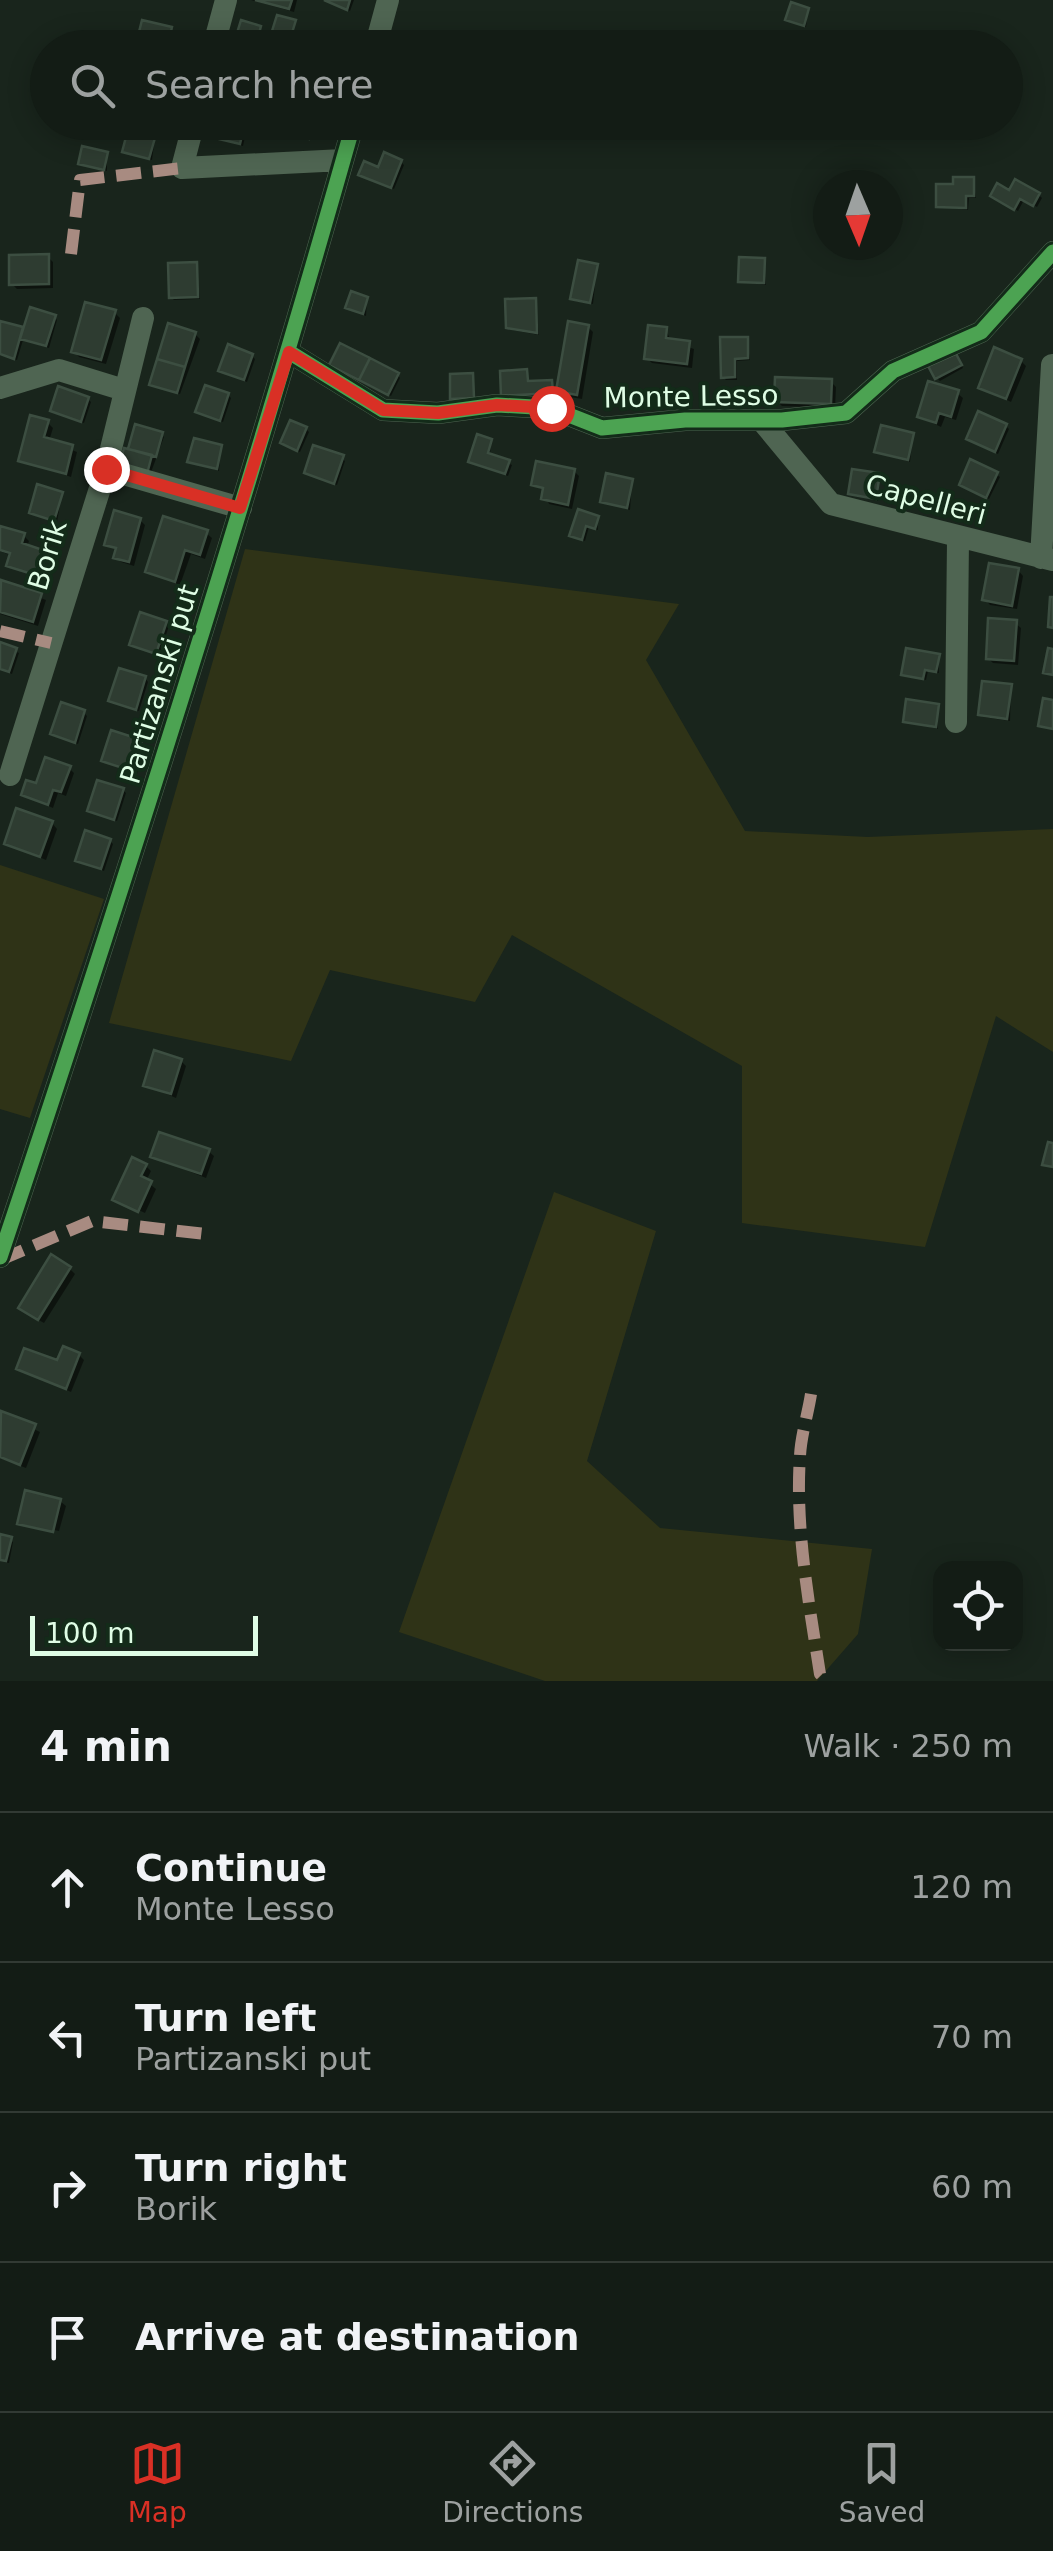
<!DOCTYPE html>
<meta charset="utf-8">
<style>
body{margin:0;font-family:"DejaVu Sans",sans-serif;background:#1c251e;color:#f1f3f6}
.controls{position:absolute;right:30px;bottom:30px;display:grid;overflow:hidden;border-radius:20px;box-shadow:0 5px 25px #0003}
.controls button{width:90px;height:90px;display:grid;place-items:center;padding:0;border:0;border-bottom:2px solid #323a34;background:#131c15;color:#f1f3f6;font:50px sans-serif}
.compass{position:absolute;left:813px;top:170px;width:90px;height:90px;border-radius:50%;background:#131c15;box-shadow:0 5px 25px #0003;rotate:178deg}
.scale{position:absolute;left:30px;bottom:25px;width:228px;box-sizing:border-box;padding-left:10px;border:5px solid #dffde5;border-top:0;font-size:28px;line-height:35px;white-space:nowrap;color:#dffde5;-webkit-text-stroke:8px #132b19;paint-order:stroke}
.stop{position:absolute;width:30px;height:30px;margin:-22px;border:8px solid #d93025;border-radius:50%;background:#fff}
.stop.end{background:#d93025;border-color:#fff;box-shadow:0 2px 10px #0008}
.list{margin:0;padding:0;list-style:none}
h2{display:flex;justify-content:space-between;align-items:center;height:130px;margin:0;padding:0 40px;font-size:42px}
h2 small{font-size:32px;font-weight:400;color:#9da1a0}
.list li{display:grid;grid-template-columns:65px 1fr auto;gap:30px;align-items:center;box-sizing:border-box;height:150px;padding:0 40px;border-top:2px solid #323a34}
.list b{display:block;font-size:38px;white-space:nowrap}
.list p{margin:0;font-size:32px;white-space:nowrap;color:#9da1a0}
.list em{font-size:32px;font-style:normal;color:#9da1a0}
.icon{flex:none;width:55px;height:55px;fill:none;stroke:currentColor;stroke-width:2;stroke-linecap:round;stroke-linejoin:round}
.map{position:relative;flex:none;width:1053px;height:1681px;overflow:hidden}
.search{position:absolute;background:#131c15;box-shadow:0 5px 25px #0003;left:30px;right:30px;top:30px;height:110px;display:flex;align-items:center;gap:25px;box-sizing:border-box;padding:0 35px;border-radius:55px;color:#9da1a0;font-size:38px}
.sheet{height:730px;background:#131c15}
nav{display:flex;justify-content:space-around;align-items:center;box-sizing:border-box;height:140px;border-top:2px solid #323a34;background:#131c15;font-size:28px;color:#9da1a0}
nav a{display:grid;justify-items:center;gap:5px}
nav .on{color:#d93025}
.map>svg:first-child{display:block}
.green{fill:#2f3317}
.shadow{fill:#0007}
.building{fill:#2e3c31;stroke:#3c4e41;stroke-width:2.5}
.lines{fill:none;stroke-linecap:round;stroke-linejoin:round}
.minor{stroke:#4f6552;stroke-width:22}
.quiet{stroke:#a88b81;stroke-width:12;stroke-dasharray:25 12;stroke-linecap:butt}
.cycleway-casing{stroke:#132b19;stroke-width:21}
.cycleway{stroke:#4ca352;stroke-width:15}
.route{stroke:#d93025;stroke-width:12}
.labels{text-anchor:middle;stroke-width:8;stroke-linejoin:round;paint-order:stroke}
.street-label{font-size:28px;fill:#dffde5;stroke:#132b19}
</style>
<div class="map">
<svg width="1053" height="1681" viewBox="0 0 1053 1681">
<rect width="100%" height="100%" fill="#19251c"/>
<path class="green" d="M245,549L679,604L646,660L745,831L868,837L1053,829V1052L996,1016L925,1247L742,1223V1066L512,935L475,1002L330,970L291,1061L109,1023Z
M0,865L104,899L30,1118L0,1109Z
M554,1192L656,1231L587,1461L660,1528L872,1549L858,1634L817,1681H545L399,1632Z"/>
<path class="shadow" d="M251,0H297L294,12Z
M327,0H354L350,11Z
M808,10L806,27L788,19Z
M294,23V38L275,30Z
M260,28L258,48L237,42Z
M171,30L170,48H138Z
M221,122L247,128L243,146L218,137Z
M290,122H317L312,140L291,134Z
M373,122H397L394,133Z
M156,130L152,160L125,151Z
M107,154V171L81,163Z
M401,162L404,165L394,189L361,174Z
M973,180L976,198H969L968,210L938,206L955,187Z
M1010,194L1039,195L1042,198L1037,207L1024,200L1018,211L996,198Z
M48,257L53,262V288L17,289L12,284Z
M764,261L766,285L740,281Z
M196,264L200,299L174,300L171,297Z
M597,267L593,304L575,301L572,298Z
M367,299L366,316L348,308Z
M535,300L539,335L512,330L509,327Z
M114,312L120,318L106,364L79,357L74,351Z
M54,317L57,320L49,348L23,340L17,360L0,355V323L25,331Z
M588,327L593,332L582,399L564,396L559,390Z
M666,330L671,341L694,349L692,368L652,363L647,358Z
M195,334L200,339L180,394L155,387L152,384Z
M747,340L750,360L737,361V380H726L723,377Z
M252,356L255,359L247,382L221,370Z
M957,356L963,368L940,381L937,378Z
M1021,361L1026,366L1011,402L981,387Z
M335,368L398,375L400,378L391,396Z
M526,372L530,384L551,382L555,396L507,398Z
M831,382L836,387L835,408L782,406L777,401Z
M957,393L963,398L956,420L945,417L941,427L920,417Z
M228,395L231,398L223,422L198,412Z
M88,399L91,402L84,423L52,411Z
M48,423L53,428L49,441L77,452L71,477L21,460Z
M1006,426L1009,429L998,454L969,439Z
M306,429L309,432L300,452L286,446Z
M161,434L164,437L150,475L125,468Z
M913,436L910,462L877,452Z
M491,441L490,456L512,465L508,476L470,461Z
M221,448L219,471L190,461Z
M342,458L345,461L337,485L307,473Z
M574,471L579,476L572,509L549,504L545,491L534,485Z
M996,474L1000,477L989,499L962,485Z
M879,476L878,501L851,494Z
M632,481L630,510L603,502Z
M62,494L57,522L31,512Z
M597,518L598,530L589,527L585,541L572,535Z
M140,520L145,525L134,566L121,562L116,557L118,551L107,544Z
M206,533L212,538L205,559L191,554L180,585L148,571Z
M0,534L24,536L29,541L27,547L47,557L41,579L9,565L12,556L0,551Z
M1018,570L1023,576L1017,609L990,605L985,599Z
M3,583L46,600L38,626L0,614Z
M166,623L169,626L159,655L135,647Z
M1015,623L1021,628L1018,665L993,663L988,658Z
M0,645L19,653L12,674L0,669Z
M938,656L939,673L928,671L926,680L904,674Z
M145,678L148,682L139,711L111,701Z
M1011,687L1010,721L983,717L980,714Z
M938,706V729L905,721Z
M84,713L87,716L78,744L53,734Z
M141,742L146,747L137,774L104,760Z
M69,768L74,773L66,796L58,793L53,808L24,795Z
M123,790L126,793L117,821L90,811Z
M52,823L57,829L46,860L6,843Z
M110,841L113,844L104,871L78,860Z
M181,1061L186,1066L176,1098L146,1085Z
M208,1151L214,1156L206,1178L153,1157Z
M146,1166L151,1171L146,1181L156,1189L145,1213L117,1200Z
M70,1269L75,1274L44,1323L26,1313Z
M79,1355L84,1360L71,1392L19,1368L59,1364Z
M3,1414L40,1432L26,1468L0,1458Z
M60,1501L66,1506L59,1531L19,1523Z
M0,1537L13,1542L9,1563L0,1561Z"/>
<path class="building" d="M255,0H292L289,9Z
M324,0H350L347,10Z
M791,2L809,8L804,26L785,20Z
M277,15L296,20L291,36L272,31Z
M142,20L172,27L167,48H135Z
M241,20L261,26L255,48L234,43Z
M130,122L158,127L149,159L122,152Z
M219,122L245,123L240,144L215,138Z
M254,122H270L266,135L251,131Z
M288,122H314L309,139L285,132Z
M82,146L108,152L104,170L78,164Z
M384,152L402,160L391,188L358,175L364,161L378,167Z
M953,177H974V196H966V208L936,207V184H953Z
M1015,179L1040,193L1033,206L1020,199L1014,210L990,196L997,183L1009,190Z
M49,254V284L9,285V255Z
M739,257L765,258L764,283L738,282Z
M578,260L598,264L590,303L570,299Z
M197,262L198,297L169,298L168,263Z
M351,291L368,297L363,314L345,308Z
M536,298L537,333L506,328L505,299Z
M85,302L116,310L101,360L71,352Z
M30,307L56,315L46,346L20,339Z
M0,321L23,327L14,359L0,354Z
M568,321L589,325L577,395L556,391Z
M168,323L196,332L185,367L157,359Z
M648,325L667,327L666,338L690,341L687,364L644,359Z
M720,337H748V358L735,359V377L721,378Z
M340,343L370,358L359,380L329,365Z
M228,344L253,354L244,380L218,371Z
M994,347L1022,359L1006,399L978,388Z
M954,350L962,365L935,379L927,364Z
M370,358L399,373L388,395L359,380Z
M157,359L185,367L177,393L149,385Z
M527,369L528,381L552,380L553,393L501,396L500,371Z
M473,373L474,398L450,399V374Z
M775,377L832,379L831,404L774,402Z
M928,381L959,390L951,417L939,413L936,423L917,417Z
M205,385L229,393L220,421L195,412Z
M58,386L89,397L81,422L50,411Z
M978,411L1007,424L995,452L966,439Z
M30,415L49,420L44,437L73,445L66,474L18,461Z
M290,420L307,427L297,451L280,443Z
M135,424L163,432L156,457L128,449Z
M881,425L914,433L908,460L874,452Z
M477,434L492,439L488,453L510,460L505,474L468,462Z
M194,438L222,445L217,469L187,462Z
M313,445L344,455L334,484L304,473Z
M124,448L152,455L147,474L119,466Z
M970,459L998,472L986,498L959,485Z
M536,461L575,469L568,505L541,499L543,488L531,485Z
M852,469L880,473L876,499L848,494Z
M606,473L633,479L627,508L600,502Z
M37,484L63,492L54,521L29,513Z
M578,509L599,516L595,529L586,526L582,540L569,536Z
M114,510L141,518L129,562L113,558L116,548L104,545Z
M163,516L208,530L200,555L185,550L175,582L145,572Z
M0,526L25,533L22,543L43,550L35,575L6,566L10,553L0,550Z
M989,563L1019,568L1012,606L982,600Z
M1,580L42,593L33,622L0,612Z
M1050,597H1053V628L1048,627Z
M140,612L167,621L156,654L129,645Z
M988,618L1017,620L1014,661L986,659Z
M0,642L17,648L9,672L0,669Z
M906,648L940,654L936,672L925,670L923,679L901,675Z
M1048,648L1053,649V675L1043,673Z
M119,668L146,676L136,710L108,701Z
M982,681L1012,684L1007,719L978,715Z
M1043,698L1053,700V729L1038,726Z
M906,699L939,704L936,727L903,722Z
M61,702L85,710L75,743L50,734Z
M111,730L142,740L132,771L101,761Z
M45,757L71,766L61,792L53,790L48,805L21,795L26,780L36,783Z
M97,780L124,788L114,820L87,811Z
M16,808L53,821L40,857L4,844Z
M85,830L111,839L101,869L75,861Z
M154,1050L182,1059L171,1094L143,1086Z
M159,1132L210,1149L201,1174L150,1157Z
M1048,1142L1053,1143V1167L1042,1165Z
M132,1157L147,1164L141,1176L152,1181L138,1212L112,1200Z
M51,1254L71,1267L38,1320L18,1308Z
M63,1346L80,1353L66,1389L16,1369L24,1348L57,1360Z
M1,1411L36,1424L20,1465L0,1457Z
M25,1490L61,1499L53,1532L17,1524Z
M0,1534L12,1537L6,1561L0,1560Z"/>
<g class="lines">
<path class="minor" d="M213,48L226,0
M375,48L388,0
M194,122L182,168L343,160
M143,318L106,469L241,508
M289,352L383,410L438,413L497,405L551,408L602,428L685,420H782L846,413L893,371L981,332L1053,252
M0,388L59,370L124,390
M762,421L831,504L1053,560
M1041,558L1052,365
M956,722L958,540
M10,775L106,469
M0,1257C126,881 246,504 354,122"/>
<path class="quiet" d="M71,254L80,180L182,168
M0,631L51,643
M0,1260L92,1221L205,1234
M811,1394C808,1414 801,1435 800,1456C795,1528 809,1603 820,1674L827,1681"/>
<g class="cycleway-casing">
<path id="cycleway" d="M289,352L383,410L438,413L497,405L551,408L602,428L685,420H782L846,413L893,371L981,332L1053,252
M0,1257C126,881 246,504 354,122"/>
</g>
<use href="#cycleway" class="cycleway"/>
</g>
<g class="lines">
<path class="route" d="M106,469L240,508L289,352L383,410L438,413L497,405L551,408"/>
</g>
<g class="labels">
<g class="street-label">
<text transform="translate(691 396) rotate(-1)" y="10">Monte Lesso</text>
<text transform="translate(926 499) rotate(15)" y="10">Capelleri</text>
<text transform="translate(47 555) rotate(-73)" y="10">Borik</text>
<text transform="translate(159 684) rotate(-73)" y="10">Partizanski put</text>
</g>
</g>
</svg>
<div class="controls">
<button><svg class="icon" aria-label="locate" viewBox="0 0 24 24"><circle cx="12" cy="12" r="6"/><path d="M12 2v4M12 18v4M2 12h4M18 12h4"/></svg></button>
</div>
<svg class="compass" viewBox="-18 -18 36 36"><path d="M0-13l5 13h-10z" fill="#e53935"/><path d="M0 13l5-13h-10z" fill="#9da1a0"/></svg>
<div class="scale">100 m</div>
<div class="stop" style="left:551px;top:408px"></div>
<div class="stop end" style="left:106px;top:469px"></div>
<div class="search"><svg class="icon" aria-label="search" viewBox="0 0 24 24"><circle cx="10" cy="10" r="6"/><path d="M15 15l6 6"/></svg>Search here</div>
</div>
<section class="sheet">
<h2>4 min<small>Walk · 250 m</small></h2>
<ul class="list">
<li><svg class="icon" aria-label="ahead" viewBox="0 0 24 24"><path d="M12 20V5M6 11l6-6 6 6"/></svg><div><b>Continue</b><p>Monte Lesso</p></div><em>120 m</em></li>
<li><svg class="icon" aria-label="left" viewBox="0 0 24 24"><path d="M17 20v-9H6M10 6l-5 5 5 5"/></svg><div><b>Turn left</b><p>Partizanski put</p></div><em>70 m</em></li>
<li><svg class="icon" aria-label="right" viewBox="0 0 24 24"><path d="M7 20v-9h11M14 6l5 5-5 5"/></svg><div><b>Turn right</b><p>Borik</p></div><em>60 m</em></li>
<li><svg class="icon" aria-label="arrive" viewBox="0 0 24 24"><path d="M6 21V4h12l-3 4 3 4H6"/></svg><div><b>Arrive at destination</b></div></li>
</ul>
</section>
<nav>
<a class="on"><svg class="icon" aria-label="map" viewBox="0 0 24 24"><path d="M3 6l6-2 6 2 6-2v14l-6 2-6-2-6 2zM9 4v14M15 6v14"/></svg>Map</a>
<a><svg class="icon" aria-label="directions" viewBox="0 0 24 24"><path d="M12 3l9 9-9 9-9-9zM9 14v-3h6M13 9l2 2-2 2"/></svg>Directions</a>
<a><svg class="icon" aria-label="saved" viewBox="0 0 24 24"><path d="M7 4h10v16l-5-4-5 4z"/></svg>Saved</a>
</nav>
